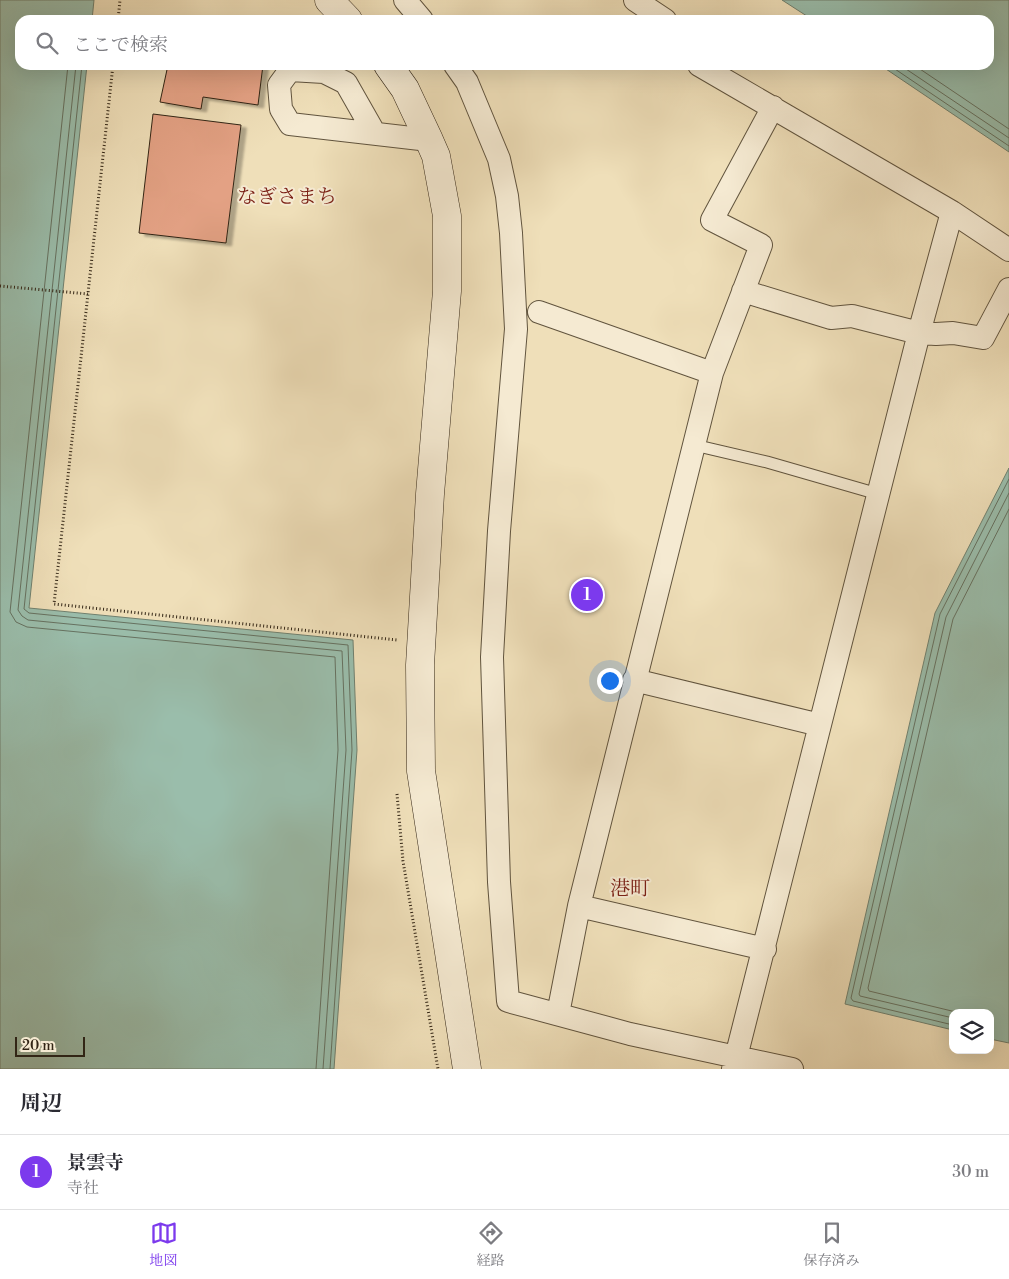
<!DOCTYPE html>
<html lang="ja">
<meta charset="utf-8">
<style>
body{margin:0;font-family:"Libre Bodoni","Noto Serif JP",serif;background:#f2f2f3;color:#2b2b33}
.controls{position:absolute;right:15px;bottom:15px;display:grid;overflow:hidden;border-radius:10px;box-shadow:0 5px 20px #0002}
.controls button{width:45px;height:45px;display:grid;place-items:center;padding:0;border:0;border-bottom:1px solid #e1e1e2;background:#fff;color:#2b2b33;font:25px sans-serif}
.scale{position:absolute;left:15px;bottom:12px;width:70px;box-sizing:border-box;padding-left:5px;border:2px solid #322515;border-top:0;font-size:14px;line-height:18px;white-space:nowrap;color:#322515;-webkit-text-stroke:4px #f5ead2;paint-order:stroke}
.you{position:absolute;left:609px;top:680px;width:18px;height:18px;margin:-12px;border:4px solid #fff;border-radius:50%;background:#1a73e8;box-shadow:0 0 0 8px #1a73e833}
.badge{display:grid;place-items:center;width:32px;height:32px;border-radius:50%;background:#7c3aed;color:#fff;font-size:16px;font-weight:700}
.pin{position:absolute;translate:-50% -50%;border:2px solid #fff;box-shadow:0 1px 5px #0006}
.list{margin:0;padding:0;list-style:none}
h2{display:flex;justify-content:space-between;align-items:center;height:65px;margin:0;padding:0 20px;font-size:21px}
h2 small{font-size:16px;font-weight:400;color:#7c7c81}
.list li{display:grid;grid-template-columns:32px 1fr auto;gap:15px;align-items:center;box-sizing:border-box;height:75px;padding:0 20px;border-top:1px solid #e1e1e2}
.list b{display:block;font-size:19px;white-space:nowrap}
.list p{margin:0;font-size:16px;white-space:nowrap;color:#7c7c81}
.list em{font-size:16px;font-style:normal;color:#7c7c81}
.icon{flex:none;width:28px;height:28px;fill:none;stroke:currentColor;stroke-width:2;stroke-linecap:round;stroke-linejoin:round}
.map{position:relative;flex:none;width:1009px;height:1069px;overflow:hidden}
.search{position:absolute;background:#fff;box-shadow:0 5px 20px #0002;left:15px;right:15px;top:15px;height:55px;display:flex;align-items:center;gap:12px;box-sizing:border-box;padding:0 18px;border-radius:15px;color:#7c7c81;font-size:19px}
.sheet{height:140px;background:#fff}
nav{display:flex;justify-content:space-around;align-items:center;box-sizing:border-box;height:70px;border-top:1px solid #e1e1e2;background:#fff;font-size:14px;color:#7c7c81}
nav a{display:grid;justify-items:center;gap:2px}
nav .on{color:#7c3aed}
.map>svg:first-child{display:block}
.water{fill:#9abdab;stroke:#70806f}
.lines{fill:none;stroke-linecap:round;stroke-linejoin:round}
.shore{stroke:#667160;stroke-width:1}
.building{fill:#e3a184;stroke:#322515;filter:url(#shadow)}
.lane-casing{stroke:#61543e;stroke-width:13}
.street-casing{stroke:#61543e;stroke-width:24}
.secondary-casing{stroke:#322515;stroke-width:29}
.path{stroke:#322515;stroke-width:3;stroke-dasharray:1 2.5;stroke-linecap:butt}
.lane{stroke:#f5ead2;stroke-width:11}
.street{stroke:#f5ead2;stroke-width:22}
.secondary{stroke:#f5ead2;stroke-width:28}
.labels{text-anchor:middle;stroke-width:4;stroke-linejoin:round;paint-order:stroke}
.quarter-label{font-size:20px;fill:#7a1f14;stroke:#f5ead2}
</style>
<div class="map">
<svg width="1009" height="1069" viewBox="0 0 1009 1069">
<defs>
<filter id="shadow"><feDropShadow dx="5.5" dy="3" stdDeviation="1" flood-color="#0004"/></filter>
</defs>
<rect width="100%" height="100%" fill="#efdfb9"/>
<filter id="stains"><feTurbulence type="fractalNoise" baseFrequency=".004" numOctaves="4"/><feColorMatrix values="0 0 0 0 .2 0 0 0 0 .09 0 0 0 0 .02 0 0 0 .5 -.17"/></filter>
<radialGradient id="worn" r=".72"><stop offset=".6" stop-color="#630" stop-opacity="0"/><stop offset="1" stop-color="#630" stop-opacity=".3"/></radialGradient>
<path class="water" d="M0,0H94L92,20H20V65H87L29,608L353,640L357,750L334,1069H0Z
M782,0H1009V152L880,65H989V20H813Z
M1009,468V1043L990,1039V1013H953V1030L845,1004L935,613Z"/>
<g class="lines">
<path class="shore" d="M68,65L10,612L16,622L27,627L335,657L338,750L316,1069
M76,65L18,610L22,616L28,620L342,651L346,750L323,1069
M82,65L24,609L29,613L348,645L352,750L330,1069
M889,65L1009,146
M900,65L1009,138
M914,65L1009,129
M960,1013L869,991L868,988L953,619L1009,509
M953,1018L860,996L859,994L946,617L1009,493
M953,1025L853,1001L851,998L940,614L1009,479"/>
</g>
<path class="building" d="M240,17L259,18L262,20H216Z
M168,65H263L258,105L203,97L201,109L160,102Z
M153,114L241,125L226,243L139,233Z"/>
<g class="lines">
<g class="lane-casing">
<path id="lane" d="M694,445L767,462L878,494"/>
</g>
<g class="street-casing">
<path id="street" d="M405,0L422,20
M635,0L665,20
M455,65L467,82L499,159L507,196L511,233L516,329L499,531L492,657L499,882L508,1001L630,1034L792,1069
M699,65L952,212L1009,250
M375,134L346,83L324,72L290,70L279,85L281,109L290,124L429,140
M743,291L831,318L852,316L919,333L936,334L953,333L983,338L1009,289
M539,312L712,373
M634,680L820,725
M579,906L765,949
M558,1014L579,906L712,373L761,245L712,220L773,107
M733,1069L919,333L952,212"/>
</g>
<g class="secondary-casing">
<path id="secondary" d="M329,0L348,20
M388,65L405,89L429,140L436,156L447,216V291L430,494L420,665L421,771L467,1069"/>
</g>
<path class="path" d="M118,20L120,0
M113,65L54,604L397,640
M0,286L88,294
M397,794L403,861L438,1069"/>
<use href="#lane" class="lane"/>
<use href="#street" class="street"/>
<use href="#secondary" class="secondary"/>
</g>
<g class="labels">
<g class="quarter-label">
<text x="287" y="203">なぎさまち</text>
<text x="630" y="895">港町</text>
</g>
</g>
<rect width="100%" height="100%" filter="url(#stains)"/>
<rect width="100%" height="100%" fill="url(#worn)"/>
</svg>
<div class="controls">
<button><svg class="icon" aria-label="layers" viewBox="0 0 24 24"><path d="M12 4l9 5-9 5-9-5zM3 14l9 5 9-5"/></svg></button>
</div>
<div class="scale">20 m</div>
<div class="you"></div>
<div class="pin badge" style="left:587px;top:595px">1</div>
<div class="search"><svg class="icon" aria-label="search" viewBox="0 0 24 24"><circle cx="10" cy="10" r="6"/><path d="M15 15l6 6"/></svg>ここで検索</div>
</div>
<section class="sheet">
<h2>周辺<small></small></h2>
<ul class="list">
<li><span class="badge">1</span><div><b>景雲寺</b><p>寺社</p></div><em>30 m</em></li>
</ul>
</section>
<nav>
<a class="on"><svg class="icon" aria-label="map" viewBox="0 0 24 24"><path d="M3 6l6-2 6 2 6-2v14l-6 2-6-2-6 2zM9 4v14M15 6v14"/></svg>地図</a>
<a><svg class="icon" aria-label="directions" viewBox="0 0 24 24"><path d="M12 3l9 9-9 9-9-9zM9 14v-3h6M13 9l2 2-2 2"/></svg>経路</a>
<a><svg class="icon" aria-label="saved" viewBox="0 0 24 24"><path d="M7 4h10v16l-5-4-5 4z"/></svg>保存済み</a>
</nav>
